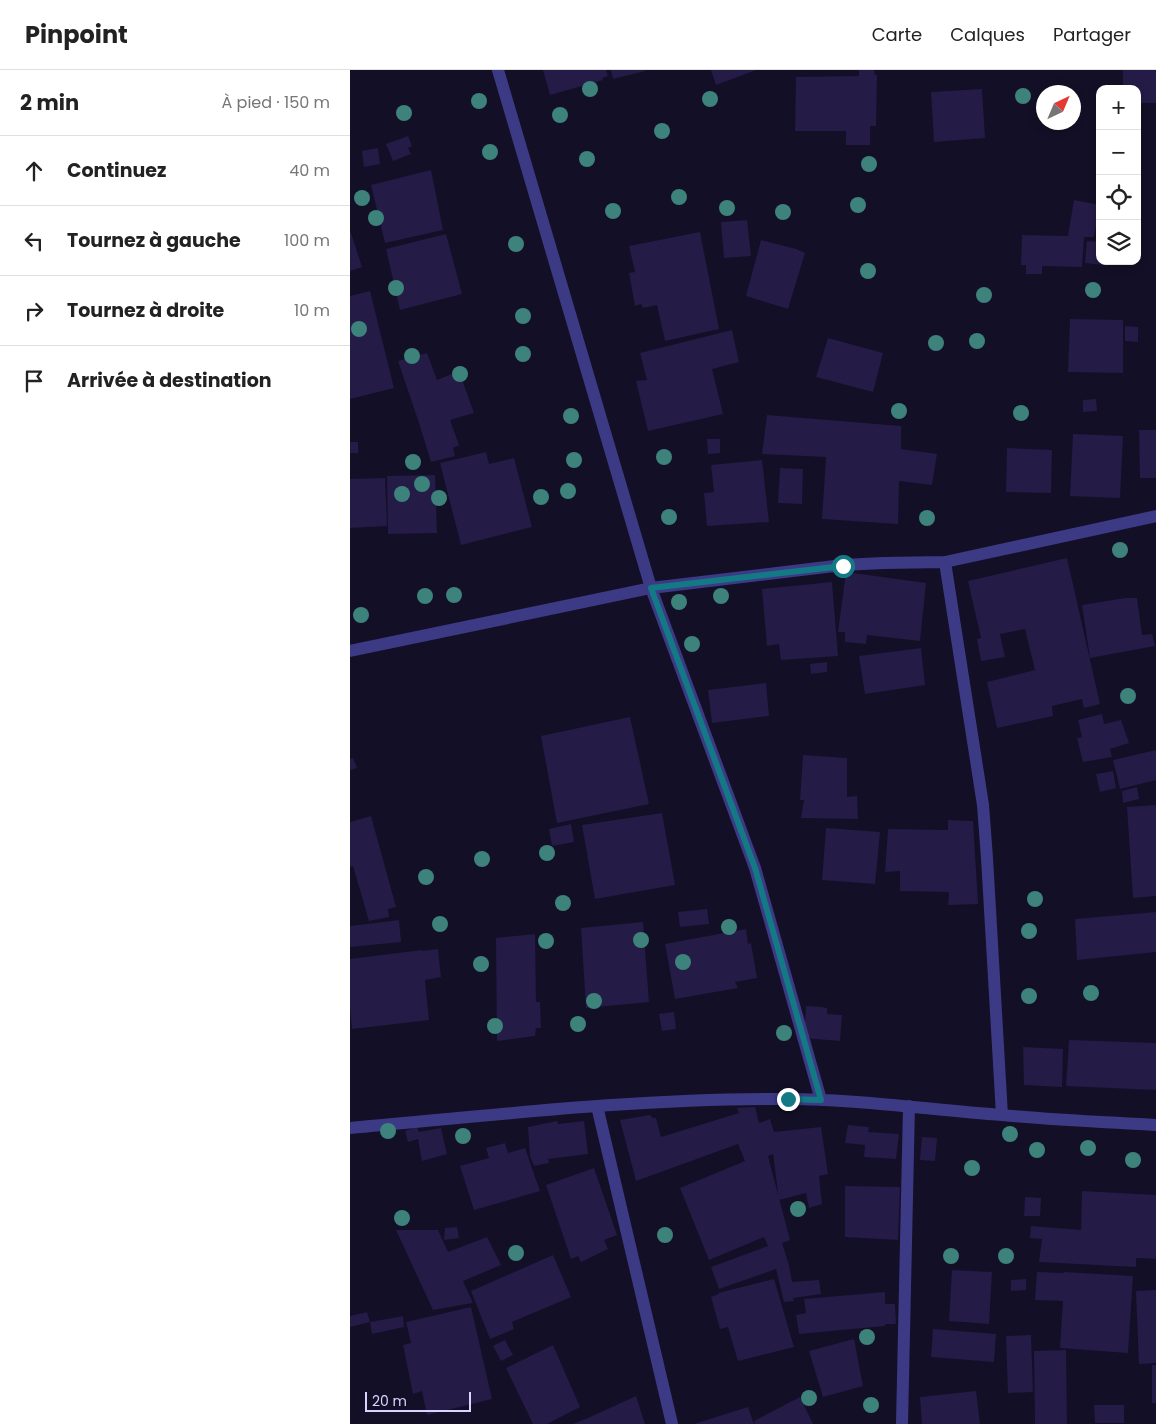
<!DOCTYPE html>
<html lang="fr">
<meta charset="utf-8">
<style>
body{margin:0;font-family:Poppins,sans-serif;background:#f2f2f2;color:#222}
.controls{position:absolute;right:15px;top:15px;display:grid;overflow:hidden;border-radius:10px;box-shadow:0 2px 8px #0003}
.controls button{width:45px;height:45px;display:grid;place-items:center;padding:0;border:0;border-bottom:1px solid #e0e0e0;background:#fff;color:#222;font:25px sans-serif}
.compass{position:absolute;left:686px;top:15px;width:45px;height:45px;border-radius:50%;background:#fff;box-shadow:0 2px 8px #0003;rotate:44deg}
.scale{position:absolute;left:15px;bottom:12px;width:106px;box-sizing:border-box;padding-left:5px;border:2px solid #d9d4ff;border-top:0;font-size:14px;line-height:18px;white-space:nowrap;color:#d9d4ff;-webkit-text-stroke:4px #130f26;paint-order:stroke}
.stop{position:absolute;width:15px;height:15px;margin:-11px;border:4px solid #137a85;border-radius:50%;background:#fff}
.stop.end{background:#137a85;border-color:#fff;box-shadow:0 1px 5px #0008}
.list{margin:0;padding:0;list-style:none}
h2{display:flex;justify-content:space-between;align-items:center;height:65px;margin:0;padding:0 20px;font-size:21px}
h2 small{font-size:16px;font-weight:400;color:#767676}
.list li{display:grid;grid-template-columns:32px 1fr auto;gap:15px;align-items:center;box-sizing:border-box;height:70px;padding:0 20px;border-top:1px solid #e0e0e0}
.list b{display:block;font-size:19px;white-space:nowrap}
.list em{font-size:16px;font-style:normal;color:#767676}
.icon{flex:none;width:28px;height:28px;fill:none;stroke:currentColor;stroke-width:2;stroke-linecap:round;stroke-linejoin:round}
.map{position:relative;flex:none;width:806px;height:1354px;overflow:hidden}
header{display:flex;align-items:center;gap:30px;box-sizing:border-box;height:70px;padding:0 25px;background:#fff;border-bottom:1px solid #e0e0e0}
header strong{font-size:24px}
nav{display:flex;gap:28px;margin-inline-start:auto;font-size:18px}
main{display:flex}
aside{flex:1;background:#fff}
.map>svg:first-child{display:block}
.building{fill:#241b47}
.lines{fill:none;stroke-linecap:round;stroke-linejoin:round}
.minor{stroke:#3d3a85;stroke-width:12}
.tree{fill:#3d827b}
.route{stroke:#137a85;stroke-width:6}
</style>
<header>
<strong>Pinpoint</strong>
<nav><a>Carte</a><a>Calques</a><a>Partager</a></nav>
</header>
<main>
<aside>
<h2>2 min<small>À pied · 150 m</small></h2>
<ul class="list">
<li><svg class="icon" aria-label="ahead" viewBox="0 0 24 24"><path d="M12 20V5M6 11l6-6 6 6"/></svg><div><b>Continuez</b></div><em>40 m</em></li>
<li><svg class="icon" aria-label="left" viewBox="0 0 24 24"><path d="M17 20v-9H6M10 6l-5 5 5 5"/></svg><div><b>Tournez à gauche</b></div><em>100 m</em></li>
<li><svg class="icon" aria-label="right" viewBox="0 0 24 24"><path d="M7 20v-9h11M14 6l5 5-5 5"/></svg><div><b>Tournez à droite</b></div><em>10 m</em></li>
<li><svg class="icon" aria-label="arrive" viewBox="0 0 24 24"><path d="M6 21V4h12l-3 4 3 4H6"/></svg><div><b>Arrivée à destination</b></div></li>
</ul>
</aside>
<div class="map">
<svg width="806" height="1354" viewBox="0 0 806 1354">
<rect width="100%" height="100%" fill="#130f26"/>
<path class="building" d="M193,0H256L258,6L252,8L253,10L200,25Z
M261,0H295V1L263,9Z
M361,0H406L366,15Z
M509,0H524L525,5H527L526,56H520V75H496V61H445L446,7L509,6Z
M773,0H806V33H787V19H773Z
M632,19L635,68L584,72L581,22Z
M58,66L62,76L58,78L61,84L43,91L36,74Z
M28,78L30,94L14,97L12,81Z
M81,100L93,160L35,173L21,115Z
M724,130L750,135L744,167H734L732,197L692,196V204H676V195H671L672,165L718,166Z
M397,150L401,186L374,188L371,152Z
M0,160L12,197L0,201Z
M350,162L369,259L315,271L307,235L293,238L291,234L285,236L279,203L285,202L279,176Z
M96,164L112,224L50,240L36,179Z
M411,170L446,179L455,183L438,239L396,226Z
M737,171L750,172V191H753V195L735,193Z
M20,221L44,318L0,329V226Z
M720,249L773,250V303L718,302Z
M775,256L788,257V272L775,271Z
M382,260L389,292L362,299L373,344L298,361L286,311L297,310L290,283Z
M478,268L533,283L523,322L466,307Z
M77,283L87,310L109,301L124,343L100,350L109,375L103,378L105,386L81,392L69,353L48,291Z
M746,329L747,341L733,342V330Z
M417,345L551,356V379L587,384L582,415L549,411L548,454L472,449L476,387L412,384Z
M789,360H806V408H790Z
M723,364L773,366L770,428L720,426Z
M357,369H370V383L358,384Z
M0,372H8V383H0Z
M657,378L702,380L701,423L656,422Z
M136,382L139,394L164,388L182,457L111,475L90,393Z
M412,390L419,452L357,456L354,423L364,422L361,395Z
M430,398L453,399L452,434L428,433Z
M85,405L87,463L38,464L37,406Z
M35,408L37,456L0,458V409Z
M717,488L750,634L734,638L732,629L702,636L703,646L647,658L637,612L685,600L675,559L650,564L655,587L631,591L627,569L631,568L618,511Z
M496,502L576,513L570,571L517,565L516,574L495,572V562H488Z
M482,512L488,586L431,590L429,574L417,576L412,519Z
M775,528H787L792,565L802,564L805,576L740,588L732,535Z
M571,578L575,615L515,624L509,586Z
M477,592V602L461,604L460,594Z
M416,613L419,646L362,653L358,620Z
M752,644L754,654L771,650L779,673L760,679L762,687L733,692L727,668L732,667L728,650Z
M280,647L299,734L207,753L191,666Z
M806,680V710L770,719L763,690Z
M453,685L497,688V727L507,726L508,749L451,748L454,730H450Z
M3,688L7,698L0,700V689Z
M763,701L766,718L750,722L746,704Z
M787,717L789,729L773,733L772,721Z
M806,735V826L783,828L777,737Z
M312,743L325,815L245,829L232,755Z
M21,746L46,837L38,839L39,847L19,851L3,796L0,797V752Z
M598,750L623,751L628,834L598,835L599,822L550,821V801L535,802L538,759L598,760Z
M221,754L224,772L202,776L199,759Z
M476,758L530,762L525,814L472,810Z
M357,839L359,854L330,857L328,842Z
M806,842V882L727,890L725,849Z
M49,850L51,872L0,877V856Z
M293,852L299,932L236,938L231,858Z
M396,859L398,874L401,873L407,908L385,912L388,918L325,929L315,874Z
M185,864L186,932H190L191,958H186L185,966L147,971L146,868Z
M88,879L91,907L75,910L79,950L2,959L0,938V889L72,880V881Z
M456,936L474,937L473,938H477V944L492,945L490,971L454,968Z
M324,942L326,959L312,961L309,944Z
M719,970L806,973V1020L716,1016Z
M673,977L713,979L712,1017L674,1015Z
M405,1037L409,1053L420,1049L424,1062L471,1057L478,1104L469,1106L472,1134L459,1138L456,1123L429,1130L423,1084L418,1086L440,1170L432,1173L439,1195L442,1212L469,1210L471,1224L443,1228L444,1231L434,1232L426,1199L369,1219L361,1197L418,1176L414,1167L359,1190L330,1118L395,1091L388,1074L286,1111L270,1050L300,1045L303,1048H306L311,1067L389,1043L387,1038Z
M207,1051L208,1054L234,1051L238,1084L198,1089L199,1093L184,1096L180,1086L178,1057Z
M498,1055L519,1057L518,1062L549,1064L546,1089L514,1087L515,1075L495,1073Z
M67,1057L69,1062L91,1058L97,1084L72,1091L68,1069L58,1072L55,1061Z
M572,1067L587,1068L585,1091L570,1090Z
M155,1073L158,1083L175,1078L190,1121L124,1140L110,1096L139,1088L136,1078Z
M244,1098L267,1165L254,1170L258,1179L231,1192L228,1186L221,1189L196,1115Z
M495,1116L550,1117L548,1170L495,1167Z
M732,1121L806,1125V1189L786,1188V1197L689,1192L692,1169L680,1168L681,1156L731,1160Z
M675,1127L691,1128L690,1146H674Z
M107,1157L109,1168L94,1170L95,1158Z
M46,1160H88L98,1182L137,1167L151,1195L113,1211L123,1233L83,1240Z
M203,1185L221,1227L162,1252L164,1259L140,1269L121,1221Z
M602,1200L642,1202L639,1254L599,1251Z
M687,1202L714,1203V1202L783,1206L778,1283L710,1278L713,1231L685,1230Z
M424,1209L444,1277L388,1291L378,1257L370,1259L361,1227L369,1224L368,1223Z
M676,1209V1220L661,1221V1210Z
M806,1220V1293L789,1294L786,1221Z
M535,1222V1234H545L546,1254H535V1256L449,1264L446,1245L456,1243L454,1229Z
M121,1237L142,1329L77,1345L72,1321L63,1324L53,1275L61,1273L56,1252Z
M17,1242L20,1252L0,1257V1246Z
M53,1246L54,1257L22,1264L20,1252Z
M583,1259L646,1264L644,1292L581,1287Z
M681,1265L683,1322L658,1323L656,1266Z
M504,1269L513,1316L473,1327L459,1281Z
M155,1270L163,1285L151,1291L143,1276Z
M203,1275L230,1337L197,1354H183L156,1298Z
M716,1280L717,1354H685L684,1281Z
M802,1295H806V1333H802Z
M626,1321L630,1354H572L570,1327Z
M286,1326L295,1354H223L238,1348Z
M450,1327L463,1354H405L404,1351Z
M744,1335H774V1353H745Z
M398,1337L404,1354H344Z"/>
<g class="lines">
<path class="minor" d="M148,0L301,518L405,798L471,1030
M595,492L633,735L637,788L652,1045
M0,581L301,518L493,495L533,493L595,492L806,446
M247,1036L322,1354
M0,1058C145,1045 291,1028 437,1029C509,1029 581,1040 652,1045C703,1050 755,1052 806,1055
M552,1354L559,1036"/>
</g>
<g class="tree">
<circle cx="240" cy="19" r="8"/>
<circle cx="673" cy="26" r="8"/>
<circle cx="360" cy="29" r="8"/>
<circle cx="129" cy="31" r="8"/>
<circle cx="54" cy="43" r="8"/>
<circle cx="210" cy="45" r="8"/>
<circle cx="312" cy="61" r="8"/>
<circle cx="140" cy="82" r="8"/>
<circle cx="237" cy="89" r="8"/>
<circle cx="519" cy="94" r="8"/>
<circle cx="329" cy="127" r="8"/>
<circle cx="12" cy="128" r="8"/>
<circle cx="508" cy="135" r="8"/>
<circle cx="377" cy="138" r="8"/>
<circle cx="263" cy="141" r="8"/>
<circle cx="433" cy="142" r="8"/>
<circle cx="26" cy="148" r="8"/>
<circle cx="166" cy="174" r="8"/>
<circle cx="518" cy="201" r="8"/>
<circle cx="46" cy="218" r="8"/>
<circle cx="743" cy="220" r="8"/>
<circle cx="634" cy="225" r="8"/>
<circle cx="173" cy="246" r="8"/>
<circle cx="9" cy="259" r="8"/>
<circle cx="627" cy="271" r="8"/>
<circle cx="586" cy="273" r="8"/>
<circle cx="173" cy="284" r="8"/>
<circle cx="62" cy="286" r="8"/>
<circle cx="110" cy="304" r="8"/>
<circle cx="549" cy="341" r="8"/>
<circle cx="671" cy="343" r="8"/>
<circle cx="221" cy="346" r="8"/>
<circle cx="314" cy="387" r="8"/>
<circle cx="224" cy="390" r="8"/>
<circle cx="63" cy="392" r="8"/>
<circle cx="72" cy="414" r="8"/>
<circle cx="218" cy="421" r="8"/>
<circle cx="52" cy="424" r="8"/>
<circle cx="191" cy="427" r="8"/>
<circle cx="89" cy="428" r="8"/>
<circle cx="319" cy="447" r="8"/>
<circle cx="577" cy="448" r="8"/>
<circle cx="770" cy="480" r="8"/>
<circle cx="104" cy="525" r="8"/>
<circle cx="75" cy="526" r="8"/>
<circle cx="371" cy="526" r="8"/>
<circle cx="329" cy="532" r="8"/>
<circle cx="11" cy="545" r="8"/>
<circle cx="342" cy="574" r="8"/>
<circle cx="778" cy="626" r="8"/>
<circle cx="197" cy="783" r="8"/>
<circle cx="132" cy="789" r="8"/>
<circle cx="76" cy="807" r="8"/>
<circle cx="685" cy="829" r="8"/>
<circle cx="213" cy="833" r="8"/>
<circle cx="90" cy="854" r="8"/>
<circle cx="379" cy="857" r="8"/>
<circle cx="679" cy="861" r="8"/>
<circle cx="291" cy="870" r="8"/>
<circle cx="196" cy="871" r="8"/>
<circle cx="333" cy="892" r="8"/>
<circle cx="131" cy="894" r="8"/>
<circle cx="741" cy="923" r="8"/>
<circle cx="679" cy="926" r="8"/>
<circle cx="244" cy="931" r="8"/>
<circle cx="228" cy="954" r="8"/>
<circle cx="145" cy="956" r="8"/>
<circle cx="434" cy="963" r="8"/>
<circle cx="38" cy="1061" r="8"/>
<circle cx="660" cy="1064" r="8"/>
<circle cx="113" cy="1066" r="8"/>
<circle cx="738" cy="1078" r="8"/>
<circle cx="687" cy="1080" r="8"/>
<circle cx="783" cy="1090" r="8"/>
<circle cx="622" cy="1098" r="8"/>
<circle cx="448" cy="1139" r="8"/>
<circle cx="52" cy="1148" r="8"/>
<circle cx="315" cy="1165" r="8"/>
<circle cx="166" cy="1183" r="8"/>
<circle cx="601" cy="1186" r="8"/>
<circle cx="656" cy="1186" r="8"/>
<circle cx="517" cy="1267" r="8"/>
<circle cx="459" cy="1328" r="8"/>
<circle cx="521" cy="1335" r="8"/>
</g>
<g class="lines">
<path class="route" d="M438,1029L471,1030L405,798L301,518L493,496"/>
</g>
</svg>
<div class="controls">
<button>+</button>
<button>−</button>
<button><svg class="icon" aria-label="locate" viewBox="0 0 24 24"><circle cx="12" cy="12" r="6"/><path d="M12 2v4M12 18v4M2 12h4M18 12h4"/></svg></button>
<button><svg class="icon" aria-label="layers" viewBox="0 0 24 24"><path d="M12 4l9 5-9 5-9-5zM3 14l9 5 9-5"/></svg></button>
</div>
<svg class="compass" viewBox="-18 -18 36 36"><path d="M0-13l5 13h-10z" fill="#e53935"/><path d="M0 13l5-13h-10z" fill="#767676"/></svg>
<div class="scale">20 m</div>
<div class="stop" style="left:493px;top:496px"></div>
<div class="stop end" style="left:438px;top:1029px"></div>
</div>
</main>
